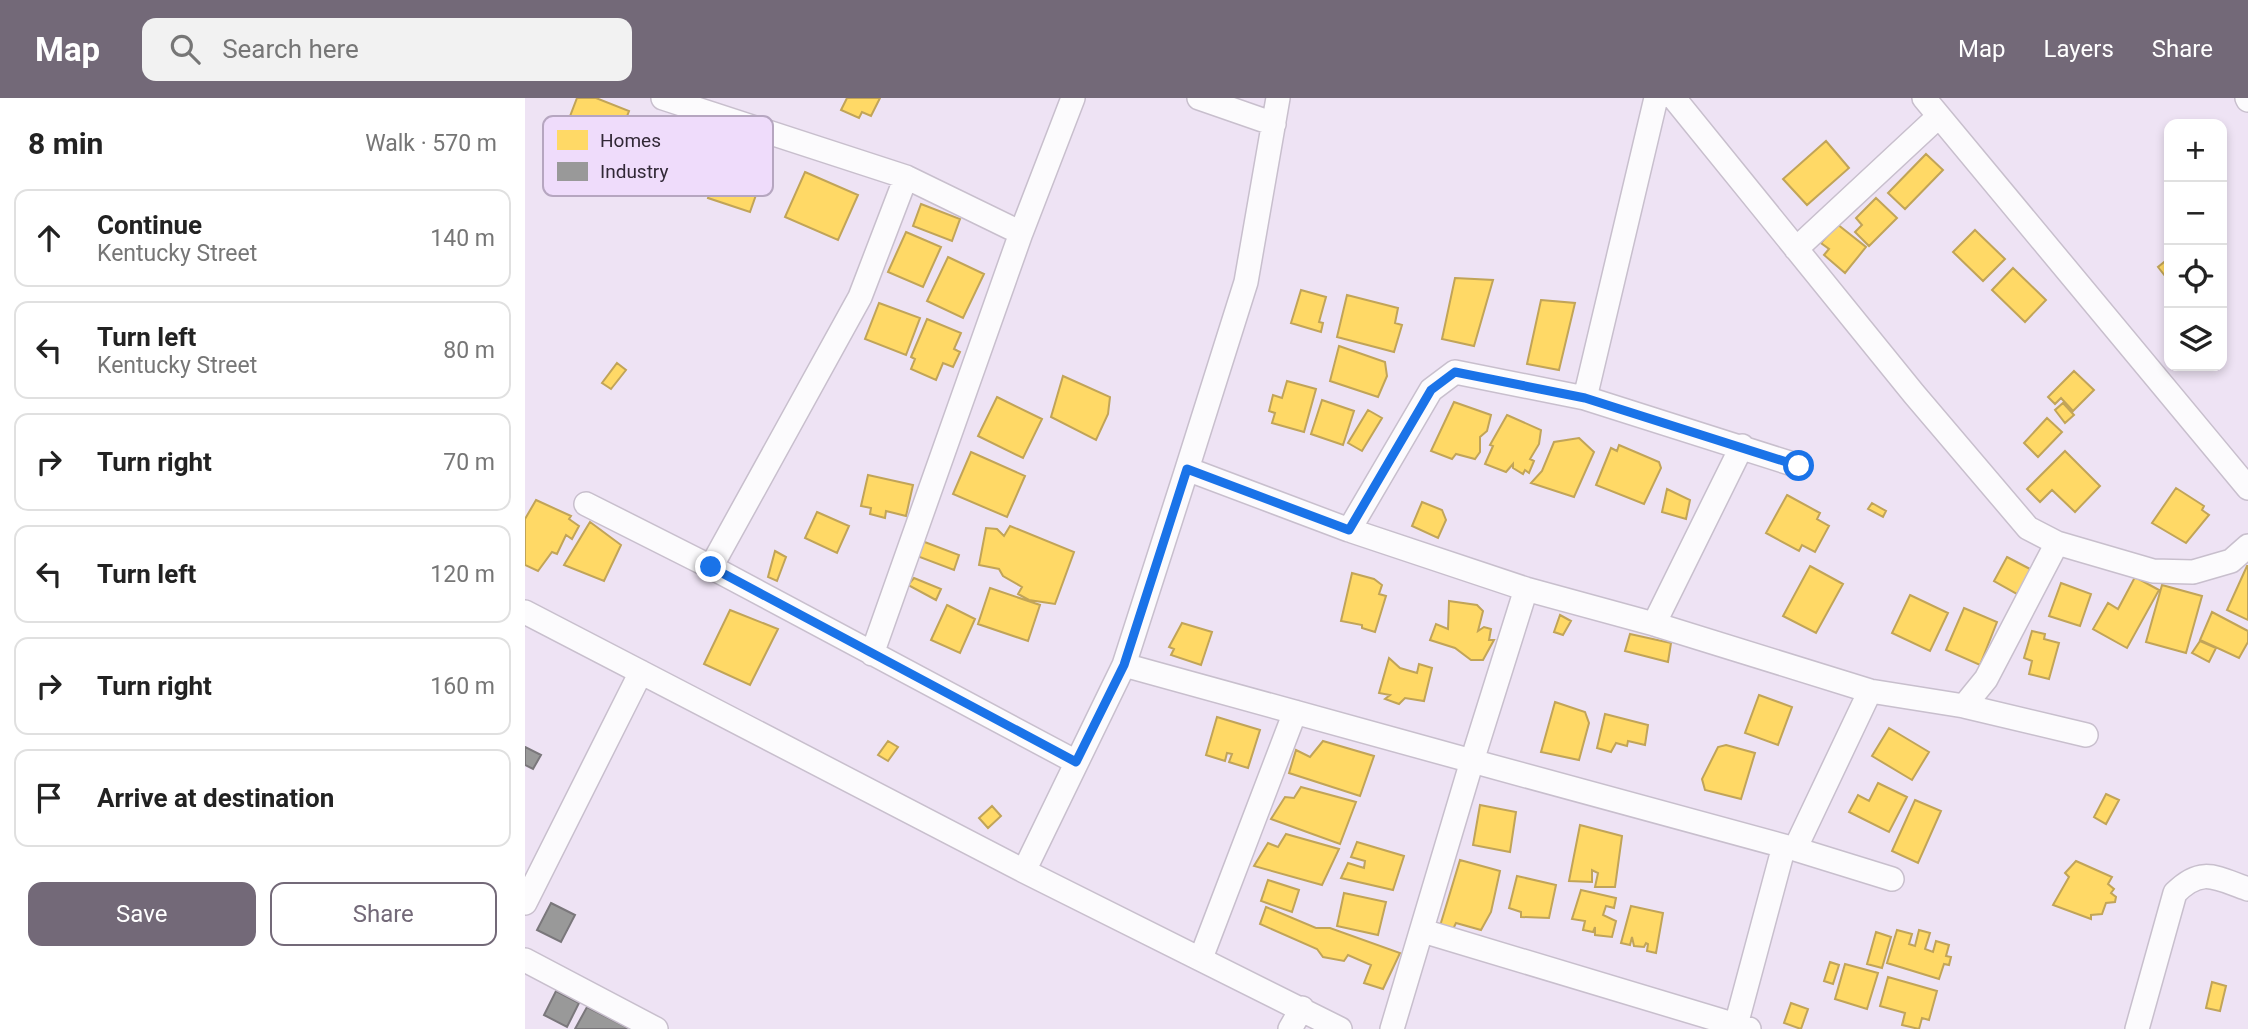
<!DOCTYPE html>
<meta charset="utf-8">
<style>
body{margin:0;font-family:Roboto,sans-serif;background:#f2f2f2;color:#222}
.controls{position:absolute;right:21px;top:21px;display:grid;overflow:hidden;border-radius:14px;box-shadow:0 4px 10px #0003}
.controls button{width:63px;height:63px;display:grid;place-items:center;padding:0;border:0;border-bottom:2px solid #e0e0e0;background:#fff;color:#222;font:35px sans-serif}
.stop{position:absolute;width:21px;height:21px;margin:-16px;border:5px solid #1a73e8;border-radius:50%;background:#fff}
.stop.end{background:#1a73e8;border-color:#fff;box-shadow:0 2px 7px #0008}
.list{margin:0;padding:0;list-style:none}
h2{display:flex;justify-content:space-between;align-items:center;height:91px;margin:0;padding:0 28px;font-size:30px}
h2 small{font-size:23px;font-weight:400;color:#767676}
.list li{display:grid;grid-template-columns:46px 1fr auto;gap:21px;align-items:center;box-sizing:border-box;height:98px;margin:0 14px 14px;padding:0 14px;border:2px solid #e0e0e0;border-radius:14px}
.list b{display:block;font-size:26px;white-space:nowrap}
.list p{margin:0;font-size:23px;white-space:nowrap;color:#767676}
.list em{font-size:23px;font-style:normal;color:#767676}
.actions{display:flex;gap:14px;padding:21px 28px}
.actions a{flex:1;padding:16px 0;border:2px solid #736978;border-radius:14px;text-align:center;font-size:24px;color:#736978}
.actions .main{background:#736978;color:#fff}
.icon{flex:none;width:38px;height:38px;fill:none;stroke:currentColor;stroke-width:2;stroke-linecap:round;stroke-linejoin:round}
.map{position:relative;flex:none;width:1723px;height:931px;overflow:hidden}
header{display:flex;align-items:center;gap:42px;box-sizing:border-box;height:98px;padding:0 35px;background:#736978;color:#fff}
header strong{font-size:33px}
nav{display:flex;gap:38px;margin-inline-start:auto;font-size:24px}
.search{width:490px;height:63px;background:#f2f2f2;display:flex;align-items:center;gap:18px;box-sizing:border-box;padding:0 24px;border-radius:14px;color:#767676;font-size:26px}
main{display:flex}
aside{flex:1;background:#fff}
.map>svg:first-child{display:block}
.homes{fill:#ffd966;stroke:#c1a458;stroke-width:2}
.industry{fill:#999;stroke:#7a777b;stroke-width:2}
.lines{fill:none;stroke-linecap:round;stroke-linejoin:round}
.minor-casing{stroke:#c8bfcd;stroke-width:26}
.minor{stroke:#fcfbfd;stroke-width:23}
.route{stroke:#1a73e8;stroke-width:9}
.key{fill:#efdcfb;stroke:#b6a6c0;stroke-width:2}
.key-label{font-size:19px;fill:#312836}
</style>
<header>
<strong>Map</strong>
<div class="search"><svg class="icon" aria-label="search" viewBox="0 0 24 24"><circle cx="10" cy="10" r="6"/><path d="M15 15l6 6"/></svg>Search here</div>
<nav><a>Map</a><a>Layers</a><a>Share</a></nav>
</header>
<main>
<aside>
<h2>8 min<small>Walk · 570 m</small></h2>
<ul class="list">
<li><svg class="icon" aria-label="ahead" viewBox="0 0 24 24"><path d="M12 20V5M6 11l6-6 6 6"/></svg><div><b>Continue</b><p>Kentucky Street</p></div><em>140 m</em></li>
<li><svg class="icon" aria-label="left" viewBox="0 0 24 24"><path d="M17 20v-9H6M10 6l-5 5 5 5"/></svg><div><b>Turn left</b><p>Kentucky Street</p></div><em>80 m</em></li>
<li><svg class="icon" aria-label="right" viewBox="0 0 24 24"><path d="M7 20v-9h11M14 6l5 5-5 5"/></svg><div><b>Turn right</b></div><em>70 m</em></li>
<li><svg class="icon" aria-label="left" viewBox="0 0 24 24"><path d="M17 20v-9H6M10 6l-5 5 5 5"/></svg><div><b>Turn left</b></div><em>120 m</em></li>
<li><svg class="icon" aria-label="right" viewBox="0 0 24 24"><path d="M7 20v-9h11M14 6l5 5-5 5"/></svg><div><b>Turn right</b></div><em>160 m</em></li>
<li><svg class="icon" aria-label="arrive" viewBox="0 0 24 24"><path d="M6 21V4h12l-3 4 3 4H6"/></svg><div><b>Arrive at destination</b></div></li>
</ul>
<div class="actions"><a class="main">Save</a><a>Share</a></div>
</aside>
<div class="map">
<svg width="1723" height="931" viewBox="0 0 1723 931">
<rect width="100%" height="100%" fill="#eee3f4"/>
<path class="homes" d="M52,0H71L104,13L84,65L34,47Z
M322,0H355L346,18L337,14L334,20L316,12Z
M1301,43L1324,70L1282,107L1258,81Z
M201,48L243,63L225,114L183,100Z
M1401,56L1418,72L1380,111L1363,95Z
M280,74L333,97L313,142L260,119Z
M1351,100L1372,120L1344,148L1330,134L1337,127L1331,120Z
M396,106L435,121L427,143L388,128Z
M1312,126L1341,149L1320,175L1299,157L1304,151L1296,145Z
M1450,132L1480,161L1458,183L1428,154Z
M381,134L416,149L398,189L363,174Z
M423,159L459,176L438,220L402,203Z
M1644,160V183L1633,169Z
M1488,170L1521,202L1500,224L1467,192Z
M930,180L968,182L949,248L917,241Z
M776,192L801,199L794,224L798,225L796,234L766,225Z
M822,197L873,210L870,225L877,227L869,254L812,239Z
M1016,202L1050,205L1034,272L1002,266Z
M354,205L395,220L381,257L340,241Z
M402,221L436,235L429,251L435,254L428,269L418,265L411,282L386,271L390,261L386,259Z
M814,248L860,264L862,278L853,299L805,283Z
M92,265L101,272L86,291L77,285Z
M1549,273L1569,292L1548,313L1536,300L1530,306L1523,299Z
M538,278L585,299L583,316L571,342L526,319Z
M762,283L791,291L779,334L747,325L750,315L744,313L748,297L757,300Z
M472,299L517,321L498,360L453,338Z
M797,302L829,313L818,347L786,336Z
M929,304L966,317L962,333L955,339V354L950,361L931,356L927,361L906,353Z
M1538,305L1549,317L1540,325L1530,312Z
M843,312L857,320L837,353L823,345Z
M982,317L1016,332L1014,346L1005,361L1009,363L1004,375L1000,372L998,376L988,370V366L981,374L960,366L968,348L965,347Z
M1522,320L1537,334L1513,359L1499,345Z
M1054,340L1069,354L1049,399L1006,385L1017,373L1029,344Z
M1094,347L1134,364L1136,370L1119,406L1071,387L1086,350L1092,353Z
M1540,353L1575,388L1550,414L1527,392L1515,404L1502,391Z
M446,354L500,378L482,419L428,396Z
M343,377L388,387L381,418L361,413L360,420L345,416L346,410L336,408Z
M1651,390L1679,408L1677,412L1684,417L1661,445L1627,425Z
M1142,391L1165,402L1161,421L1137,414Z
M1262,397L1295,415L1292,421L1304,428L1290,454L1277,447L1274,453L1241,435Z
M11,402L46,418L44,421L54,428L47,441L41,437L32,456L27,454L13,473L0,467V421Z
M897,404L917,412L921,422L913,440L887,428Z
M1347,405L1361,413L1358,419L1343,411Z
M292,414L324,428L312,455L280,440Z
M65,424L96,447L79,483L39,467Z
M485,428L549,454L530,506L504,502L493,496L497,489L478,478L474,471L454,467L461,430L472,431L479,438Z
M397,443L434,457L429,472L392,458Z
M250,453L261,459L252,483L243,479Z
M1482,459L1507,472L1494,497L1469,483Z
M1285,468L1318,486L1291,535L1258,518Z
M1722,468H1723V522L1702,512Z
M827,475L849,481L857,487L854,496L861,498L850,534L837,530V527L816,523Z
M1610,479L1634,492L1602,550L1568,531L1583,505L1593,511Z
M389,480L416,491L411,502L383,487Z
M1536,485L1566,496L1555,528L1524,518Z
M1637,487L1677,498L1661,555L1621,544Z
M465,490L515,507L503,543L453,526Z
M1385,497L1423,515L1405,553L1367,535Z
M924,503L952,507L958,513L953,533L959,529L966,531L964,542H969L958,562H946L930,550L905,542L911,526L923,531Z
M422,507L450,521L435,555L406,542Z
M1439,510L1472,524L1455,567L1421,552Z
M205,512L253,531L225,587L179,566Z
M1687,514L1723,533V544L1714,560L1675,542Z
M1035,517L1046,523L1038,537L1029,534Z
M657,525L687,534L676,567L646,557L649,551L644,549Z
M1507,533L1520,536L1519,541L1534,545L1524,581L1504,576L1507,563L1499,560Z
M1105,536L1146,545L1143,564L1100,553Z
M1675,543L1691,550L1684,564L1667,555Z
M864,560L875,570L892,575L894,566L907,570L899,603L880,600L874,606L860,601L865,597L854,595Z
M1234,597L1267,609L1253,647L1220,635Z
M1030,604L1060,614L1064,625L1054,662L1016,654Z
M1080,616L1123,627L1120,647L1103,643L1102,648L1091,645L1086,654L1072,650Z
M692,619L735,632L723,670L704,664L707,656L702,655L700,663L681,657Z
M1364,630L1404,654L1387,682L1347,658Z
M363,643L373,649L363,663L353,657Z
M798,643L849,658L835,698L764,675L771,652L785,659Z
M1201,647L1230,655L1216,701L1180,692L1177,681L1193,649Z
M1353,685L1382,699L1364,734L1324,714L1333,697L1344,703Z
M776,689L831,704L815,746L746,721L760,699L769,700Z
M1581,696L1594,702L1581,726L1569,719Z
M1390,702L1416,713L1393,765L1367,753Z
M955,707L991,714L985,754L948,747Z
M467,708L476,718L463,730L454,720Z
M1055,727L1097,738L1090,789H1070L1073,775L1067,772V784L1044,783Z
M761,736L814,751L797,787L729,768L743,745L753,749Z
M832,744L879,758L868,792L816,780L823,765L839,770L840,763L826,759Z
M935,762L975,773L966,814L956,832L931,825L928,831L915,828Z
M1551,763L1587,779L1583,786L1589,791L1586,795L1591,799L1590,804L1581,805L1577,816L1566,817V821L1528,807L1544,779L1540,775Z
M992,778L1031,787L1024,820L996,819V814L984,810Z
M743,782L774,792L767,814L736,803Z
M1056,792L1091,800L1089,810L1081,808L1078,817L1091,823L1087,839L1070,837V829L1068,834L1058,832L1060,823L1047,821Z
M819,795L861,804L853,837L812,828Z
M1106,808L1138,815L1131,855L1122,853L1123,846L1121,845L1119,849L1109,848L1107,839L1105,847L1096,845Z
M741,809L791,830H805L875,855L858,891L839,885L846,867L823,857L819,863L798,859L792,851L735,826Z
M1372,832L1387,836L1384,846L1390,848L1394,832L1405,835L1400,851L1408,854L1411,843L1424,847L1421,858L1426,859L1424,867L1419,866L1414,881L1362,865Z
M1351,834L1366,839L1357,870L1342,866Z
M1305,864L1314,867L1308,886L1299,883Z
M1320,866L1353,875L1342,911L1310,901Z
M1363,879L1412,893L1404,922L1397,920L1394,931L1377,927L1380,915L1355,908Z
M1687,884L1701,888L1695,913L1681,910Z
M1266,905L1283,911L1276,931L1259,925Z"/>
<path class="industry" d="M0,649L16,657L8,671L0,667Z
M26,805L50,817L36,844L12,832Z
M31,893L54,905L42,929L19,917Z
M62,909L105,931H50Z"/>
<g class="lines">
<g class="minor-casing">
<path id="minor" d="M138,0L381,79L496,135
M674,0L749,26
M1149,0L1389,296L1503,430L1532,445L1628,473L1668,474L1706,463L1723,448
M1399,0L1723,390
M1722,0L1723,2
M1271,151L1414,18
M1060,300L1131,0
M662,371L721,184L753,0
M61,406L186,469L551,664
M824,432L906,292L930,274L1060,300L1274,368
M186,469L335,199L381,79
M0,514L499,773L815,931
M1129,526L1217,348
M347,556L496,135L548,0
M599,567L662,371L824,432L1001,491L1129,526L1345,593L1439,608L1561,637
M1439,608L1461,581L1532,445
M1270,751L1345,593
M499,773L599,567L947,663L1001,491
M0,805L116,574
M898,833L1224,931
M676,860L770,614
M0,862L131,931
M1211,927L1259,748
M765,931L777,910
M867,931L947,663L1270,751L1367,781
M1612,931L1650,795C1677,768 1691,780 1723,791"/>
</g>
<use href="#minor" class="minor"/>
</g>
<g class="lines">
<path class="route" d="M186,469L551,664L599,567L662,371L824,432L906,292L930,274L1060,300L1274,368"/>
</g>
<rect x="18" y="18" width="230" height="80" rx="10" class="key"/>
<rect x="32" y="32" width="31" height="20" fill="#ffd966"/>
<rect x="32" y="64" width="31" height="19" fill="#999"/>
<g class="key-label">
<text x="75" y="49">Homes</text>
<text x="75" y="80">Industry</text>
</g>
</svg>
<div class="controls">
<button>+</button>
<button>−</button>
<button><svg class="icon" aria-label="locate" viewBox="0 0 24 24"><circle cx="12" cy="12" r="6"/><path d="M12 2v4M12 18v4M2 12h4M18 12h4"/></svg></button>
<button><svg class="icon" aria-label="layers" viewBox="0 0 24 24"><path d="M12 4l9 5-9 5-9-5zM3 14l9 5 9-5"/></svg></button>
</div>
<div class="stop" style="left:1274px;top:368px"></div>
<div class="stop end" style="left:186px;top:469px"></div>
</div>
</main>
